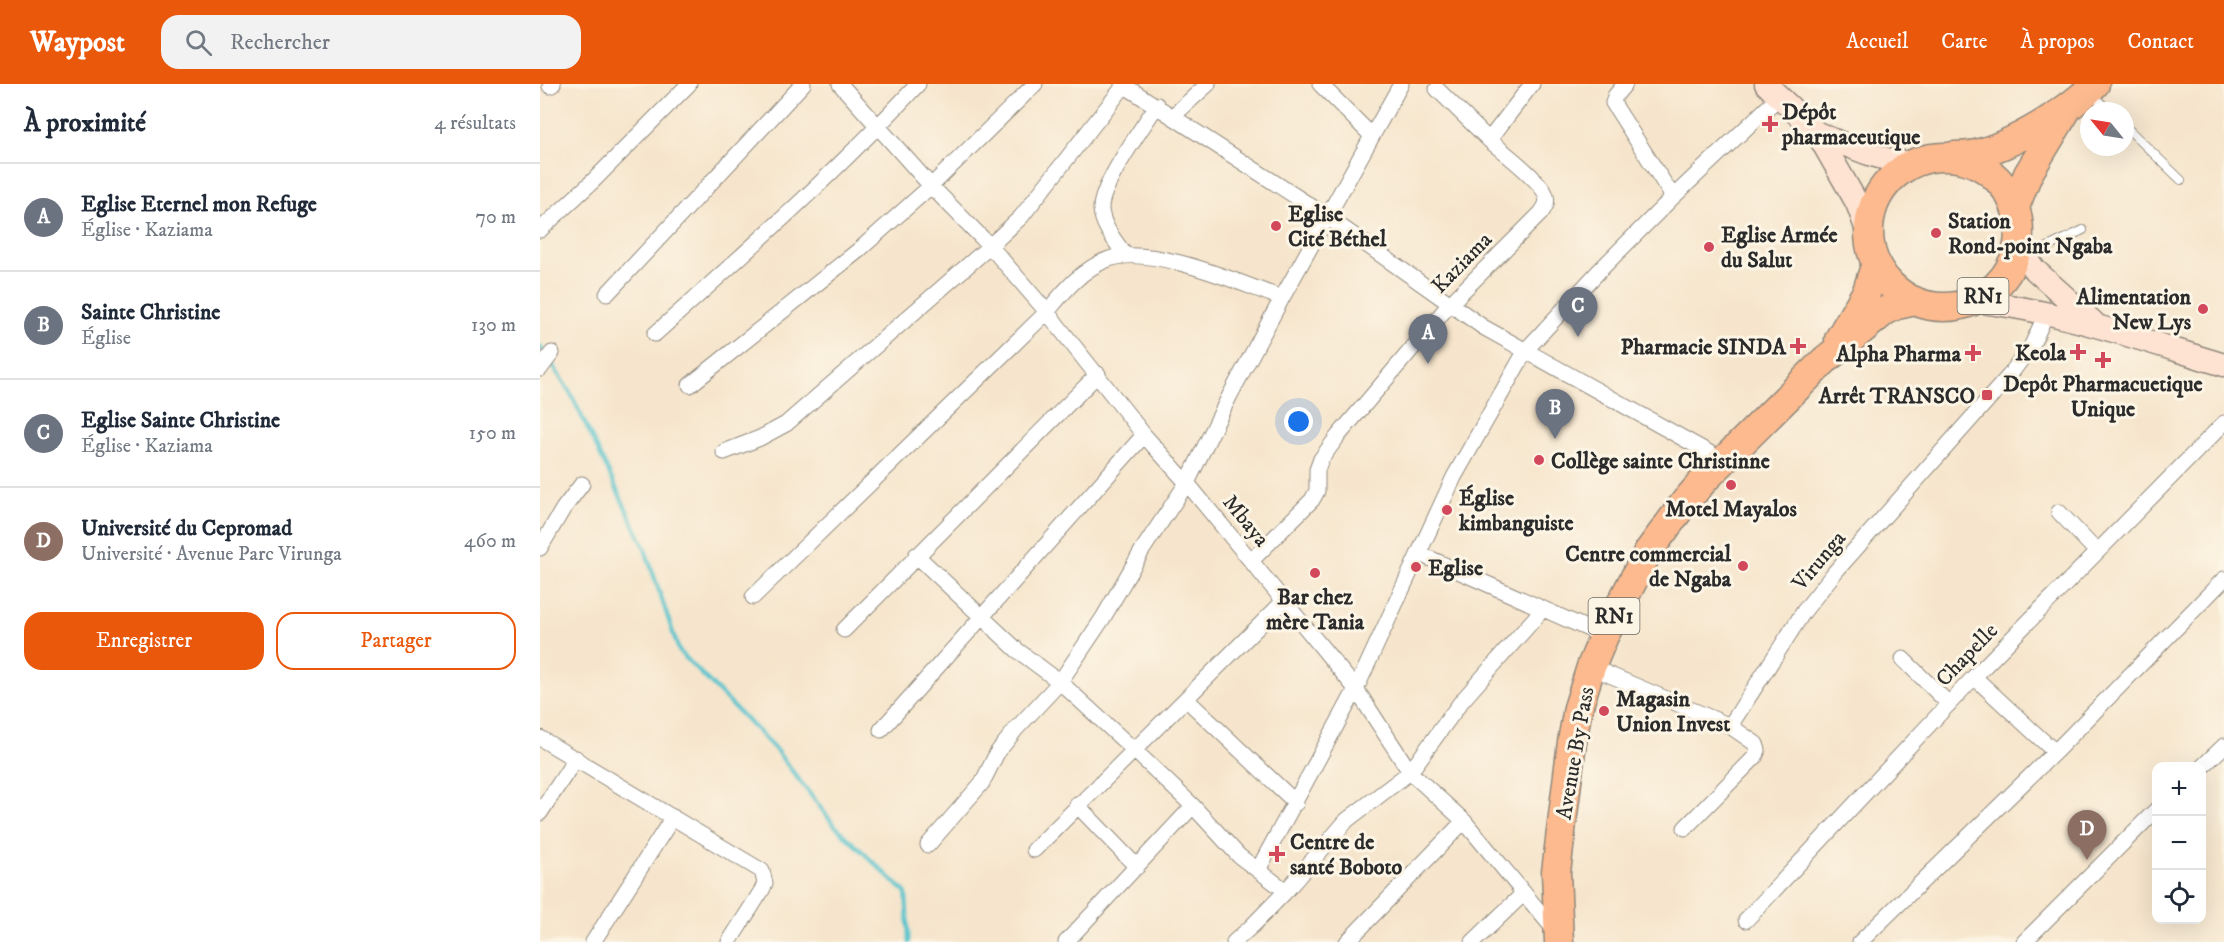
<!DOCTYPE html>
<html lang="fr">
<meta charset="utf-8">
<style>
body{margin:0;font-family:"IM FELL DW Pica",serif;background:#f2f2f3;color:#1f2937}
.controls{position:absolute;right:18px;bottom:18px;display:grid;overflow:hidden;border-radius:12px;box-shadow:0 6px 24px #0002}
.controls button{width:54px;height:54px;display:grid;place-items:center;padding:0;border:0;border-bottom:2px solid #e0e1e3;background:#fff;color:#1f2937;font:30px sans-serif}
.compass{position:absolute;left:1540px;top:18px;width:54px;height:54px;border-radius:50%;background:#fff;box-shadow:0 6px 24px #0002;rotate:300deg}
.you{position:absolute;left:759px;top:338px;width:21px;height:21px;margin:-15px;border:4px solid #fff;border-radius:50%;background:#1a73e8;box-shadow:0 0 0 9px #1a73e833}
.badge{display:grid;place-items:center;width:39px;height:39px;border-radius:50%;background:#ea580c;color:#fff;font-size:20px;font-weight:700}
.pin{position:absolute;translate:-50% -50px;filter:drop-shadow(0 2px 3px #0008)}
.pin::after{content:'';position:absolute;top:32px;width:21px;height:18px;background:inherit;clip-path:polygon(0 0,100% 0,50% 100%)}
.list{margin:0;padding:0;list-style:none}
h2{display:flex;justify-content:space-between;align-items:center;height:78px;margin:0;padding:0 24px;font-size:26px}
h2 small{font-size:20px;font-weight:400;color:#747a83}
.list li{display:grid;grid-template-columns:39px 1fr auto;gap:18px;align-items:center;box-sizing:border-box;height:108px;padding:0 24px;border-top:2px solid #e0e1e3}
.list b{display:block;font-size:22px;white-space:nowrap}
.list p{margin:0;font-size:20px;white-space:nowrap;color:#747a83}
.list em{font-size:20px;font-style:normal;color:#747a83}
.actions{display:flex;gap:12px;padding:18px 24px}
.actions a{flex:1;padding:14px 0;border:2px solid #ea580c;border-radius:18px;text-align:center;font-size:21px;color:#ea580c}
.actions .main{background:#ea580c;color:#fff}
.icon{flex:none;width:33px;height:33px;fill:none;stroke:currentColor;stroke-width:2;stroke-linecap:round;stroke-linejoin:round}
.map{position:relative;flex:none;width:1684px;height:858px;overflow:hidden}
header{display:flex;align-items:center;gap:36px;box-sizing:border-box;height:84px;padding:0 30px;background:#ea580c;color:#fff}
header strong{font-size:28px}
nav{display:flex;gap:33px;margin-inline-start:auto;font-size:21px}
.search{width:420px;height:54px;background:#f2f2f3;display:flex;align-items:center;gap:15px;box-sizing:border-box;padding:0 21px;border-radius:18px;color:#747a83;font-size:22px}
main{display:flex}
aside{flex:1;background:#fff}
.map>svg:first-child{display:block}
.lines{fill:none;stroke-linecap:round;stroke-linejoin:round}
.stream{stroke:#57c4ce;stroke-width:4}
.lane-casing{stroke:#90887c;stroke-width:10}
.street-casing{stroke:#90887c;stroke-width:17}
.secondary-casing{stroke:#90887c;stroke-width:25}
.highway-casing{stroke:#90887c;stroke-width:31}
.lane{stroke:#fff;stroke-width:8}
.street{stroke:#fff;stroke-width:15}
.secondary{stroke:#fee3d2;stroke-width:22}
.highway{stroke:#fcba8e;stroke-width:28}
.poi-dot{fill:#d1495b;stroke:#fcf5e5;stroke-width:2}
.labels{text-anchor:middle;stroke-width:6;stroke-linejoin:round;paint-order:stroke}
.shield{fill:#fcf5e5;stroke:#6a6863;stroke-width:1.5}
.shield-label{font-size:21px;font-weight:bold;fill:#2b2b2b}
.poi-label{font-size:22px;font-weight:bold;fill:#2b2b2b;stroke:#fcf5e5;text-anchor:start}
.street-label{font-size:22px;fill:#2b2b2b;stroke:#fcf5e5}
</style>
<header>
<strong>Waypost</strong>
<div class="search"><svg class="icon" aria-label="search" viewBox="0 0 24 24"><circle cx="10" cy="10" r="6"/><path d="M15 15l6 6"/></svg>Rechercher</div>
<nav><a>Accueil</a><a>Carte</a><a>À propos</a><a>Contact</a></nav>
</header>
<main>
<aside>
<h2>À proximité<small>4 résultats</small></h2>
<ul class="list">
<li><span class="badge" style="background:#6b7280">A</span><div><b>Eglise Eternel mon Refuge</b><p>Église · Kaziama</p></div><em>70 m</em></li>
<li><span class="badge" style="background:#6b7280">B</span><div><b>Sainte Christine</b><p>Église</p></div><em>130 m</em></li>
<li><span class="badge" style="background:#6b7280">C</span><div><b>Eglise Sainte Christine</b><p>Église · Kaziama</p></div><em>150 m</em></li>
<li><span class="badge" style="background:#8d6e63">D</span><div><b>Université du Cepromad</b><p>Université · Avenue Parc Virunga</p></div><em>460 m</em></li>
</ul>
<div class="actions"><a class="main">Enregistrer</a><a>Partager</a></div>
</aside>
<div class="map">
<svg width="1684" height="858" viewBox="0 0 1684 858">
<rect width="100%" height="100%" fill="#fcf5e5"/>
<filter id="ink" filterUnits="userSpaceOnUse"><feTurbulence type="fractalNoise" baseFrequency=".0167" numOctaves="2"/><feDisplacementMap in="SourceGraphic" scale="12" xChannelSelector="R" yChannelSelector="G"/><feConvolveMatrix kernelMatrix="1 2 1 2 8 2 1 2 1" color-interpolation-filters="sRGB"/></filter>
<filter id="wash" filterUnits="userSpaceOnUse"><feTurbulence type="fractalNoise" baseFrequency=".008" numOctaves="4" result="noise"/><feDisplacementMap in="SourceGraphic" scale="24" xChannelSelector="R" yChannelSelector="G"/><feGaussianBlur stdDeviation="1.35" result="paint"/><feColorMatrix in="noise" values="0 0 0 0 0 0 0 0 0 0 0 0 0 0 0 0 0 1.4 0 .05"/><feComposite in="paint" operator="in"/></filter>
<g filter="url(#wash)">
<rect width="100%" height="100%" fill="#f6e5cc"/>
<g class="lines">
<path class="stream" d="M0,262L5,270
M11,279L31,310L104,462L139,567L235,665L294,741L366,809L369,858"/>
</g>
</g>
<g filter="url(#ink)">
<g class="lines">
<g class="lane-casing">
<path id="lane" d="M1552,10L1569,27
M1585,42L1641,96
M1487,173L1543,146"/>
</g>
<g class="street-casing">
<path id="street" d="M300,0L391,102L450,162L507,228L604,351L647,399L816,605L870,688L924,737L1017,849
M582,0L786,132L943,243L1184,377
M780,0L831,51
M1085,0L1075,12L1073,19L1133,113
M10,2L13,0
M897,5L949,56
M633,32L668,0
M0,146L53,97L149,0
M585,171C576,158 562,142 561,125C560,102 603,43 617,21
M67,210L263,0
M115,250C205,169 296,89 378,0
M0,285L12,269
M150,301L319,166L391,102L495,0
M184,368L220,354L246,340L450,162L481,133L584,2
M1519,428L1557,468
M0,464L23,425L42,400
M880,470L1064,552
M376,471L477,566L520,598L594,666L653,722L699,772L746,807
M711,477L772,416L777,407V386L781,375L798,352L909,221L1001,129C1005,123 1008,119 1006,112C1003,98 961,66 949,56L992,0
M213,513L507,228C524,207 543,184 569,175C611,160 699,199 742,214
M304,546L558,290
M1363,575L1409,620
M1051,583L1190,642L1264,527L1295,488L1469,292L1492,261L1506,230
M1434,593L1515,668
M646,615L756,719
M341,646L604,351
M0,654L222,787L225,799L222,806L189,858
M1662,683L1684,662
M537,721L597,783
M0,729L36,674
M1145,744L1215,673L1218,666L1216,660L1190,642
M388,761L442,699L457,669L476,645L520,598L563,534L603,465L647,399L689,313L742,214L861,0
M494,766L743,518
M718,786L816,605L914,393L986,266L1059,187L1133,113L1240,12
M1206,836L1434,593L1684,339
M53,858L133,733
M526,858L653,722
M694,858L712,842L746,807L807,736L870,688L921,618L1002,526
M807,858L924,737
M933,858L984,809
M1320,858L1515,668L1684,495
M1484,858L1616,726"/>
</g>
<g class="secondary-casing">
<path id="secondary" d="M1226,0L1277,49L1317,119L1329,152
M1277,49C1309,62 1340,78 1375,79
M1479,153L1486,174L1495,186L1553,238
M1433,217C1519,226 1602,256 1684,281"/>
</g>
<g class="highway-casing">
<path id="highway" d="M1413,72C1421,72 1429,72 1436,70C1473,61 1529,27 1555,0
M1329 148a75 75 0 1 1 150 0a75 75 0 1 1-150 0Z
M1475,123L1488,90L1526,27
M1299,255L1327,207L1336,179
M1019,858L1016,788L1032,658L1038,624L1051,583L1064,552L1108,468L1145,418L1165,395L1285,276L1345,227L1357,221L1375,217"/>
</g>
<use href="#lane" class="lane"/>
<use href="#street" class="street"/>
<use href="#secondary" class="secondary"/>
<use href="#highway" class="highway"/>
</g>
</g>
<g class="poi-dot">
<path d="M1227 31h6v6h6v6h-6v6h-6v-6h-6v-6h6z"/>
<circle cx="736" cy="142" r="6"/>
<circle cx="1396" cy="149" r="6"/>
<circle cx="1169" cy="163" r="6"/>
<circle cx="1663" cy="225" r="6"/>
<path d="M1255 253h6v6h6v6h-6v6h-6v-6h-6v-6h6z"/>
<path d="M1535 259h6v6h6v6h-6v6h-6v-6h-6v-6h6z"/>
<path d="M1430 260h6v6h6v6h-6v6h-6v-6h-6v-6h6z"/>
<path d="M1560 267h6v6h6v6h-6v6h-6v-6h-6v-6h6z"/>
<rect x="1441" y="305" width="12" height="12" rx="3"/>
<circle cx="999" cy="376" r="6"/>
<circle cx="1191" cy="401" r="6"/>
<circle cx="907" cy="426" r="6"/>
<circle cx="1203" cy="482" r="6"/>
<circle cx="876" cy="483" r="6"/>
<circle cx="775" cy="489" r="6"/>
<circle cx="1064" cy="627" r="6"/>
<path d="M734 761h6v6h6v6h-6v6h-6v-6h-6v-6h6z"/>
</g>
<g class="labels">
<g class="shield">
<rect x="1417.5" y="194" width="51" height="36" rx="4.5"/>
<rect x="1048.5" y="514" width="51" height="36" rx="4.5"/>
</g>
<g class="shield-label">
<text x="1443" y="219">RN1</text>
<text x="1074" y="539">RN1</text>
</g>
<g class="poi-label">
<text x="1242" y="35">Dépôt<tspan x="1242" dy="25">pharmaceutique</tspan></text>
<text x="748" y="137">Eglise<tspan x="748" dy="25">Cité Béthel</tspan></text>
<text x="1408" y="144">Station<tspan x="1408" dy="25">Rond-point Ngaba</tspan></text>
<text x="1181" y="158">Eglise Armée<tspan x="1181" dy="25">du Salut</tspan></text>
<text x="1651" y="220" text-anchor="end">Alimentation<tspan x="1651" dy="25">New Lys</tspan></text>
<text x="1246" y="270" text-anchor="end">Pharmacie SINDA</text>
<text x="1526" y="276" text-anchor="end">Keola</text>
<text x="1421" y="277" text-anchor="end">Alpha Pharma</text>
<text x="1563" y="307" text-anchor="middle">Depôt Pharmacuetique<tspan x="1563" dy="25">Unique</tspan></text>
<text x="1435" y="319" text-anchor="end">Arrêt TRANSCO</text>
<text x="1011" y="384">Collège sainte Christinne</text>
<text x="919" y="421">Église<tspan x="919" dy="25">kimbanguiste</tspan></text>
<text x="1191" y="432" text-anchor="middle">Motel Mayalos</text>
<text x="1191" y="477" text-anchor="end">Centre commercial<tspan x="1191" dy="25">de Ngaba</tspan></text>
<text x="888" y="491">Eglise</text>
<text x="775" y="520" text-anchor="middle">Bar chez<tspan x="775" dy="25">mère Tania</tspan></text>
<text x="1076" y="622">Magasin<tspan x="1076" dy="25">Union Invest</tspan></text>
<text x="750" y="765">Centre de<tspan x="750" dy="25">santé Boboto</tspan></text>
</g>
<g class="street-label">
<text transform="translate(921 178) rotate(-46)" y="8">Kaziama</text>
<text transform="translate(707 436) rotate(51)" y="8">Mbaya</text>
<text transform="translate(1278 476) rotate(-50)" y="8">Virunga</text>
<text transform="translate(1426 570) rotate(-46)" y="8">Chapelle</text>
<text transform="translate(1034 669) rotate(-80)" y="8">Avenue By Pass</text>
</g>
</g>
</svg>
<div class="controls">
<button>+</button>
<button>−</button>
<button><svg class="icon" aria-label="locate" viewBox="0 0 24 24"><circle cx="12" cy="12" r="6"/><path d="M12 2v4M12 18v4M2 12h4M18 12h4"/></svg></button>
</div>
<svg class="compass" viewBox="-18 -18 36 36"><path d="M0-13l5 13h-10z" fill="#e53935"/><path d="M0 13l5-13h-10z" fill="#747a83"/></svg>
<div class="you"></div>
<div class="pin badge" style="left:888px;top:280px;background:#6b7280">A</div>
<div class="pin badge" style="left:1015px;top:355px;background:#6b7280">B</div>
<div class="pin badge" style="left:1038px;top:253px;background:#6b7280">C</div>
<div class="pin badge" style="left:1547px;top:776px;background:#8d6e63">D</div>
</div>
</main>
